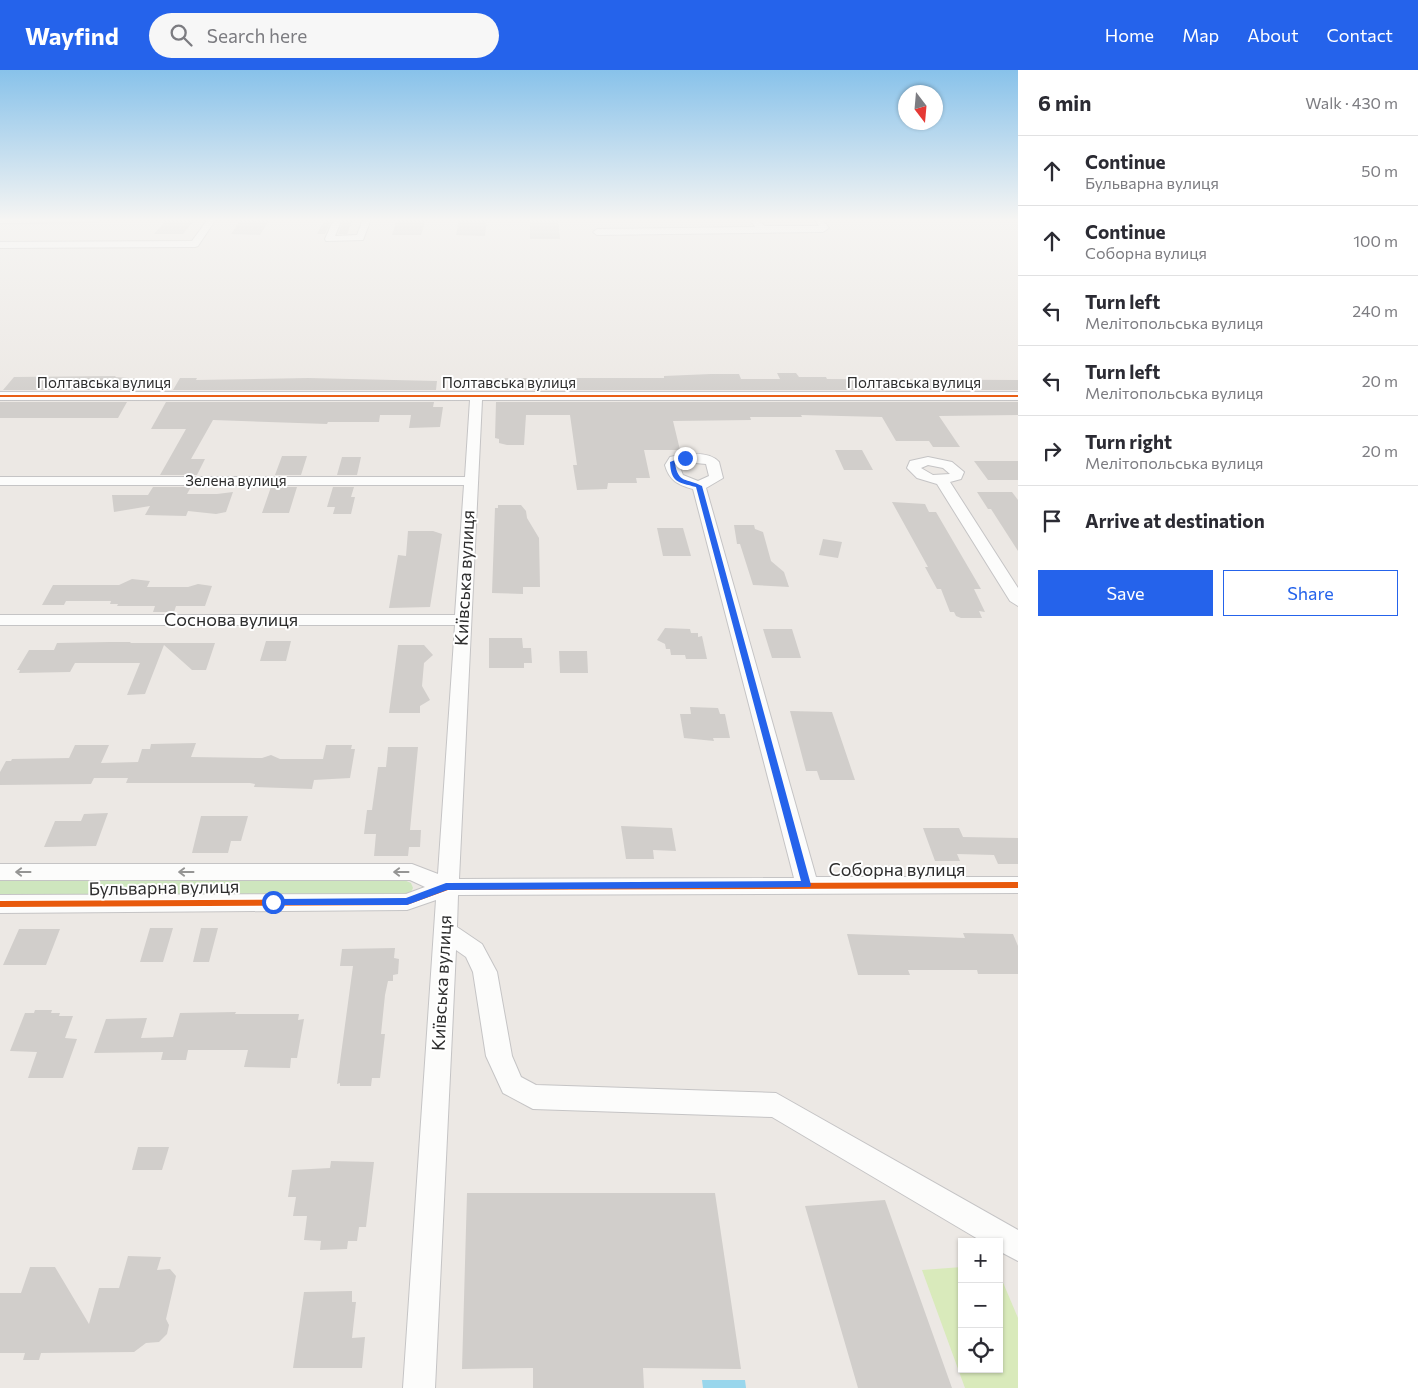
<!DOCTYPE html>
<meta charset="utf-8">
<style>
body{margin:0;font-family:Commissioner,sans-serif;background:#f7f7f7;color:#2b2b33}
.controls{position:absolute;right:15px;bottom:15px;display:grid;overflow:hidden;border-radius:0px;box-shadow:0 1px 4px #0004}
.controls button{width:45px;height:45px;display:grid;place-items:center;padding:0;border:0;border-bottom:1px solid #e1e1e2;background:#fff;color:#2b2b33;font:25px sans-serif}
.compass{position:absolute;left:898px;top:15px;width:45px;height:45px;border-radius:50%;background:#fff;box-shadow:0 1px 4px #0004;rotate:164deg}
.stop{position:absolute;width:15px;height:15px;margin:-11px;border:4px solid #2563eb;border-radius:50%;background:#fff}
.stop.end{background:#2563eb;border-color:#fff;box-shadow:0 1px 5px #0008}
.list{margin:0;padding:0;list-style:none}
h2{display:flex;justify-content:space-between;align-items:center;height:65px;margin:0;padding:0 20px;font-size:21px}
h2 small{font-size:16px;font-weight:400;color:#7c7c81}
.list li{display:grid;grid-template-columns:32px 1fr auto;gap:15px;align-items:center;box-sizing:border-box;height:70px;padding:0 20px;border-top:1px solid #e1e1e2}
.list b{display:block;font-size:19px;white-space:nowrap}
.list p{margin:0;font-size:16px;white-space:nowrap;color:#7c7c81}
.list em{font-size:16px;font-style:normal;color:#7c7c81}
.actions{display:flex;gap:10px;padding:15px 20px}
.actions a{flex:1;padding:11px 0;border:1px solid #2563eb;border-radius:0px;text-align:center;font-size:18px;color:#2563eb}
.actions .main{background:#2563eb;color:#fff}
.icon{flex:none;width:28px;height:28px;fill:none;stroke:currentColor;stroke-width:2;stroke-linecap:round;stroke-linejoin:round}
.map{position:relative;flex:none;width:1018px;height:1318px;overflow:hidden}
header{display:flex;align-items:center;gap:30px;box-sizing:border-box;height:70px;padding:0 25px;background:#2563eb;color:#fff}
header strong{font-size:24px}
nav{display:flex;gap:28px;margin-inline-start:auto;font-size:18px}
.search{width:350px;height:45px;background:#f7f7f7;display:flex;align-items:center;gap:12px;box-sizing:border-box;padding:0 18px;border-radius:28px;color:#7c7c81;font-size:19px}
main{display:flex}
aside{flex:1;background:#fff}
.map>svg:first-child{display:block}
.green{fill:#cee6be}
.pitch{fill:#d9eabb}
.water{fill:#99d6ec}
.building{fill:#d1cecb}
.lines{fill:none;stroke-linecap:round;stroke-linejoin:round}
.minor-casing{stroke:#c5c4c5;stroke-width:2}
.minor{fill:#fcfcfb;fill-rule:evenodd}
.cycleway-casing{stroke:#fff;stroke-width:3}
.cycleway{fill:#e8590c;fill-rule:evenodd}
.oneway{stroke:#959594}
.route{fill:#2563eb}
.labels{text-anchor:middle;stroke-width:4;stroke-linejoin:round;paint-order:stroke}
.far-street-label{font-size:15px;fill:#2e2e2e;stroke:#fff}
.street-label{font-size:18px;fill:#2e2e2e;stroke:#fff}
</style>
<header>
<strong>Wayfind</strong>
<div class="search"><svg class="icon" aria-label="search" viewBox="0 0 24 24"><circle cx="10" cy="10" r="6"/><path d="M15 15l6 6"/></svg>Search here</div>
<nav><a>Home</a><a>Map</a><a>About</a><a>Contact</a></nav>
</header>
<main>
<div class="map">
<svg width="1018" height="1318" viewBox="0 0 1018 1318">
<rect width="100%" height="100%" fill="#ece8e4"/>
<path class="green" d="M0,810H404L411,813L413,818L411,822L405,825H0Z"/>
<path class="pitch" d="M962,1197V1299H999V1203L1018,1248V1318H965L922,1200Z"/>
<path class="water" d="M702,1310H745L746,1318H703Z"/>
<path class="building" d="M167,149H195L183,164H154Z
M241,149H270L260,165L231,164Z
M325,149H332L325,164H317Z
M344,149H353L347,164H338Z
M397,149H426L421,165H392Z
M459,149H487L485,166L456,165Z
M530,149H558L560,169H530Z
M777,303H796L799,307H826L827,309L1018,310V320H497L498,308H664V306L711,304H739L741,309H780Z
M116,306L115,307L141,309L134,320H3L14,307Z
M180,308H197L196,310L308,308L437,311L436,320H173Z
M0,332H127L118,348H0Z
M166,332H434L433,337H443L440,357L409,358L411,345H380L379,352H328L327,354L213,350L191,389H205L197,405H160L186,359H151Z
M496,332H1018V345L939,346L960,377H933L929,371H896L882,347L801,345L802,347H750L751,350L673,351L680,380H644L650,408H636L637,413H608L607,419L577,420L573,395H577L570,345H526L524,375H507L499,373V369L495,368Z
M835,380H862L873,400H844Z
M282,386H307L301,405H275Z
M342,387H361L357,405H337Z
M974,391H1018V410H988Z
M153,417H191L187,424H217L233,422L226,442L216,444L188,441L186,446L145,445L150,436L114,442L112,425H148Z
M271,417H297L289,443H262Z
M333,417H354L351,427H355L351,444H333L335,437H327Z
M977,422H1012L1018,430V481L991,439H988Z
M892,432L925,434L929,442H936L981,519H974L985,542L979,541L982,548H961L956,546L954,542H950L941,519H937L925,497H928Z
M498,435H521L526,441L527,448L539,468L540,517H523V524L492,523L495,438H498Z
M734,455H754L755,459L763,462L771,491L784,502L789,517L753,515L740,474H737Z
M657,458H683L691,486H663Z
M408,461H433L442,464L430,537L389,538L398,485L406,486Z
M823,469L842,472L838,488L819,485Z
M132,509L150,511L147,517H188L198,514L212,516L205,536H176L174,542H153L155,536H117L118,534H110L111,531H66L64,535H42L53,515H119Z
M665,558L690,559L691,563H698V567L702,566L707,589H686L685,585H671L670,579H666L665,574L657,570Z
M763,559H792L801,588H772Z
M489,568H522L523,578H531L532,593H524V598H489Z
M266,571H291L286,591H260Z
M109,572H131L130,573H215L206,600H192L164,575L145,624L127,625L140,593H75L70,602L19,603L20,600H17L29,580H54L57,573Z
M398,575H424L433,585L424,593L422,616L430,630L420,636V643H389Z
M559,581H587L588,603H560Z
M690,637L718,638L720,644H725L730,668H713L714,671L684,668L680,644H691Z
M790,641L832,642L855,710H820L817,701H806Z
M196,673L191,687L262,688L271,685L280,689H323L326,675H352L351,679H355L350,708L314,710L312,719L254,717L255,714L250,713H126L128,708H94L91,714L0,715V702L6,691H11L12,689L69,688L75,675H109L101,693L138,692L142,679H150L151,674Z
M388,677H418L410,760H421L420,777H409L408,786H374L376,764H364L367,740H372L378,697H386Z
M108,743L96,776L44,777L55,751H81L84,744Z
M201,746H248L241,771H231L228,783H192Z
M621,756L672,758L676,781L653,780L654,789H626Z
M923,758H959L963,767L1018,768V794H998L994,785L957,784L960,791H935Z
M150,858H173L163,892H140Z
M201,858H218L209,892H193Z
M19,859H60L46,895H3Z
M963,863L1013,864L1018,876V904H978L977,900H908L910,905H858L847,864L965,868Z
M395,878L394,888L399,889L398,904L393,905V911H388L385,925L381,964H385L380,1008H372L371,1016H340V1013L337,1014L353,896H340L342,879Z
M35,940H52L51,943H60L59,946H73L65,968L77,969L63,1008H28L37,982L10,981L25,943H34Z
M236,942L235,944H299L298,950L304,949L297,988H291L290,998L244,997L248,980H188L186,990H161L163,982L94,983L106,949L147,948L141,968L173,967L180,943Z
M138,1077H169L162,1100H132Z
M331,1091L374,1092L366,1157H359L357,1171H348L347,1179L320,1180L321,1171L304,1170L307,1146H293L296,1127H288L292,1100L330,1098Z
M467,1123H715L741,1299L643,1298L644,1318H533V1298L462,1299Z
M885,1130L952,1318H858L805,1136Z
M128,1186L161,1187L157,1200L170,1199L176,1206L166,1249L169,1255L167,1264L159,1272L146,1273L134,1282L41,1283L39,1290H23L25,1283H0V1223H21L30,1197H55L89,1254L99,1218H119Z
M352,1221V1232H356L352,1268L365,1267L362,1298H293L304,1222Z"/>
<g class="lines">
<g class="minor-casing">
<path id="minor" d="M0,149H99L95,152L0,153Z
M208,149H216L198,176L195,177L0,178V172L192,171Z
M334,149H342L335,166L357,165L363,149H371L363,170L326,171L325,169Z
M814,149H822L829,158L823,162L597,165L593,162L597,159L755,157L752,152L756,149L765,156H819Z
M0,322H1018V330H482L459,809L794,808L693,419C678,415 669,410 665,395L670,387C684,384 708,380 719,392L723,408L706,418L816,807H1018V823L458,825L457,857L482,874L497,902L512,986L521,1007L536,1015L776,1023L1018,1160V1191L999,1181V1172H983L772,1047L533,1039L503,1023L486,986L473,902L466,887L456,880L435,1318H403L436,830L407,840L0,843V825L406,824L425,817L410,810H0V794H412L438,804L455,555H0V545H455L464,415H0V407H465L470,330H0ZM685,392L706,394L709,406L698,411L683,405L679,395Z
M928,387L952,392L964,402L961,409L950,412L1018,518V536L1010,531L937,414L917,408L907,398L910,391ZM928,395L943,398L950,404L933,405L921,398Z"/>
</g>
<use href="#minor" class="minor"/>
<g class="cycleway-casing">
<path id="cycleway" d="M0,325H1018V327H0Z
M1018,812V818L448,820L407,835L0,837V831L407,829L447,814Z"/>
</g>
<use href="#cycleway" class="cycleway"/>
</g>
<defs><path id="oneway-shaft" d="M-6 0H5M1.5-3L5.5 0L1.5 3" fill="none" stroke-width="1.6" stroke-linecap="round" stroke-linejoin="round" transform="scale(1.25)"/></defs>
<g class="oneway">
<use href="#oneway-shaft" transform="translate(23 802) rotate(180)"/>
<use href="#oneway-shaft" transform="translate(186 802) rotate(-180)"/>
<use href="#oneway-shaft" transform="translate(401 802) rotate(-180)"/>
</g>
<linearGradient id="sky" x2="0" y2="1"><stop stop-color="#88c2ea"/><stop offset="0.45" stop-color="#f6f5f3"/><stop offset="1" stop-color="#f6f5f3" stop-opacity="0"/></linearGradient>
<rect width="1018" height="333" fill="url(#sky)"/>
<path class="route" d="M683,387L688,388L675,393C678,414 687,408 702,416L811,815L810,817L447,820L407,835H270L269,832L273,829L406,828L446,813L801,811L696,417C678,412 671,413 670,392Z"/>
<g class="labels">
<g class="far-street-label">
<text x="104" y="318">Полтавська вулиця</text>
<text x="509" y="318">Полтавська вулиця</text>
<text x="914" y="318">Полтавська вулиця</text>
<text x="236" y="416">Зелена вулиця</text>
</g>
<g class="street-label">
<text transform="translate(465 508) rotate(-87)" y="6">Київська вулиця</text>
<text x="231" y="556">Соснова вулиця</text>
<text x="897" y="806">Соборна вулиця</text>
<text transform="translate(164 818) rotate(-1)" y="6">Бульварна вулиця</text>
<text transform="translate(442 913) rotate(-87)" y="6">Київська вулиця</text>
</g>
</g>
</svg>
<div class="controls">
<button>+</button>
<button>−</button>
<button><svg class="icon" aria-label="locate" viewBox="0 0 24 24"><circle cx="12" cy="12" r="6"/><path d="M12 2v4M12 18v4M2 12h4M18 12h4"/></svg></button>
</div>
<svg class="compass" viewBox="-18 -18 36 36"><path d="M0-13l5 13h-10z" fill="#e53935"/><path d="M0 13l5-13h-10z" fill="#7c7c81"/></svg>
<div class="stop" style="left:273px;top:832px"></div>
<div class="stop end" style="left:685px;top:388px"></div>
</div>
<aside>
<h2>6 min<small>Walk · 430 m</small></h2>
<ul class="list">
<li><svg class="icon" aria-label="ahead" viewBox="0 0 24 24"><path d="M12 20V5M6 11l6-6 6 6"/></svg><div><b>Continue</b><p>Бульварна вулиця</p></div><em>50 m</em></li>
<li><svg class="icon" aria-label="ahead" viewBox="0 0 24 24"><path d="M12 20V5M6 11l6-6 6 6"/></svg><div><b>Continue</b><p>Соборна вулиця</p></div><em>100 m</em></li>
<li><svg class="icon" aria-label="left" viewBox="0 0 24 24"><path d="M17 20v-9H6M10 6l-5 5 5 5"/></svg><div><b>Turn left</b><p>Мелітопольська вулиця</p></div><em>240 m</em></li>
<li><svg class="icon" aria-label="left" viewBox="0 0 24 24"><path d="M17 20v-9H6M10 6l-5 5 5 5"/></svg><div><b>Turn left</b><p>Мелітопольська вулиця</p></div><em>20 m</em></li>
<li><svg class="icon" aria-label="right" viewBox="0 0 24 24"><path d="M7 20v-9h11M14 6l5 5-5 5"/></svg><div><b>Turn right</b><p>Мелітопольська вулиця</p></div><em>20 m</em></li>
<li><svg class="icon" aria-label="arrive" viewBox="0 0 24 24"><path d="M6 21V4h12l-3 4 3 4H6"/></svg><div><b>Arrive at destination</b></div></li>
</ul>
<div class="actions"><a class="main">Save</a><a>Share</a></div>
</aside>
</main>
